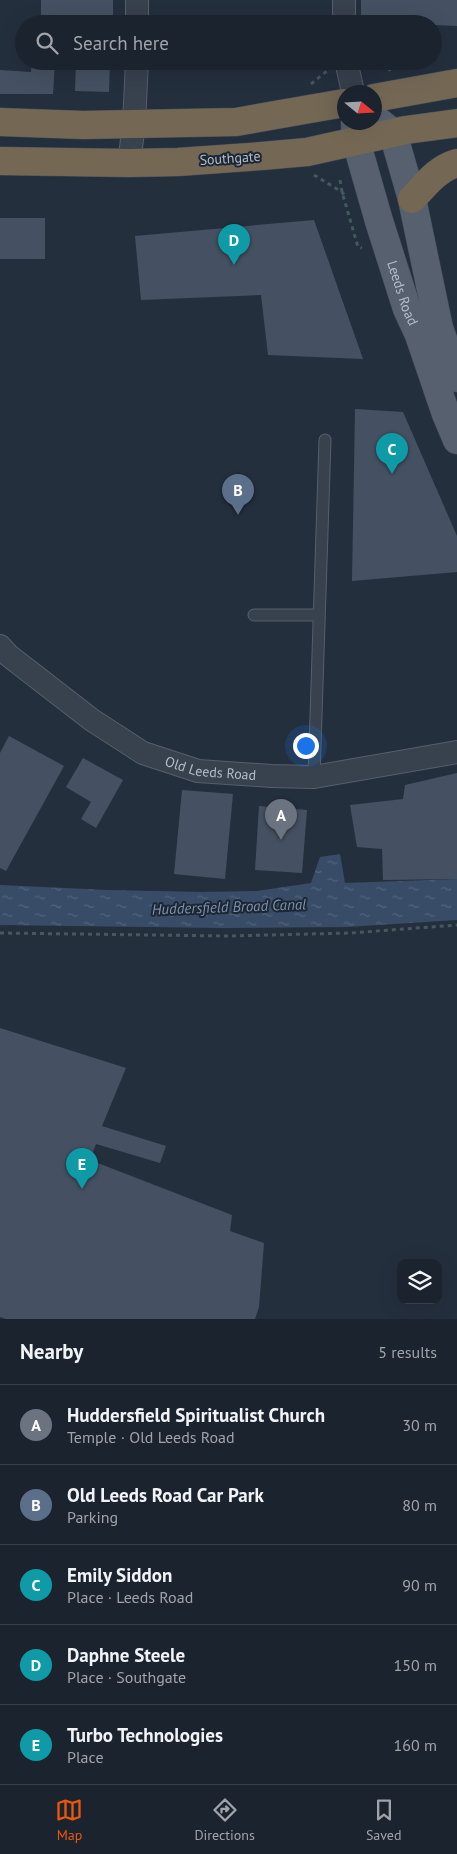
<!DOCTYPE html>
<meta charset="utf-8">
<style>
body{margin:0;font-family:"PT Sans",sans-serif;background:#282f3a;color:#f1f3f6}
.controls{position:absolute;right:15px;bottom:15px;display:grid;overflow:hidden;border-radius:10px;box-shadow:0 5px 20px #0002}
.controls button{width:45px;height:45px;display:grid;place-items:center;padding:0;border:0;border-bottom:1px solid #39404a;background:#1b232e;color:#f1f3f6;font:25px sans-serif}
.compass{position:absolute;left:337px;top:85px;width:45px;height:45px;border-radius:50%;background:#1b232e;box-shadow:0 5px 20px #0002;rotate:108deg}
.you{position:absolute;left:305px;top:745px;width:18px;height:18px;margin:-12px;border:4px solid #fff;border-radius:50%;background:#1a73e8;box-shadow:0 0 0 8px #1a73e833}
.badge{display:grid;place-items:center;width:32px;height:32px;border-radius:50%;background:#ea580c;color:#fff;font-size:16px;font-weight:700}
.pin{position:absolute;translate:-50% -41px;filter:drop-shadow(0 1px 2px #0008)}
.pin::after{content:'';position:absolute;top:26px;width:18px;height:15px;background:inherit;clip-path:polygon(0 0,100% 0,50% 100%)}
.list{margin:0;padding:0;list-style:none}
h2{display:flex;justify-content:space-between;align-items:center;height:65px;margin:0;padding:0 20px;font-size:21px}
h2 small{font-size:16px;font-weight:400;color:#a0a4aa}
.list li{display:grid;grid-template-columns:32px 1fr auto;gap:15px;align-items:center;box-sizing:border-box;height:80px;padding:0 20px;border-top:1px solid #39404a}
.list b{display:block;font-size:19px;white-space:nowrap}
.list p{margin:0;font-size:16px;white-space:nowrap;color:#a0a4aa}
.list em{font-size:16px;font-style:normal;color:#a0a4aa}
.icon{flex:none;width:28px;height:28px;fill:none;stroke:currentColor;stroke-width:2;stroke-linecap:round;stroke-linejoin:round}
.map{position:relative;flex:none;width:457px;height:1319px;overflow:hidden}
.search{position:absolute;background:#1b232e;box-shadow:0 5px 20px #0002;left:15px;right:15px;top:15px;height:55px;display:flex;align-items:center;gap:12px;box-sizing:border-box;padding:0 18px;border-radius:28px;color:#a0a4aa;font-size:19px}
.sheet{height:465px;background:#1b232e}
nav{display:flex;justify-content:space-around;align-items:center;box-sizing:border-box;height:70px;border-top:1px solid #39404a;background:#1b232e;font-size:14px;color:#a0a4aa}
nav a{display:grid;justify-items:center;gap:2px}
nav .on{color:#ea580c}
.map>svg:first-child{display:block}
.water{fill:url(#water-ripples)}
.building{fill:#455162}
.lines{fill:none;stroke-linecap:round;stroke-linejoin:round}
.lane-casing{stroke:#565f6c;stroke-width:13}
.street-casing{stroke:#565f6c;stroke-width:24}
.primary-casing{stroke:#414a57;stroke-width:29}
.highway-casing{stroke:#434c59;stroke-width:29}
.path{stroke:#44595c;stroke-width:3;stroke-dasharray:4 4;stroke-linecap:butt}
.lane{stroke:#38414e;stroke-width:11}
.street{stroke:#38414e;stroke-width:22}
.primary{stroke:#56606e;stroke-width:28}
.highway{stroke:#746855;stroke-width:28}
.labels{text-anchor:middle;stroke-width:4;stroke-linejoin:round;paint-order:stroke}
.street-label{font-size:14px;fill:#b4bcc9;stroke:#1d2633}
.water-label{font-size:15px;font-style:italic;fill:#7c92b1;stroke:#1d2633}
</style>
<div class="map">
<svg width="457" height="1319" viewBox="0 0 457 1319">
<defs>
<pattern id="water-ripples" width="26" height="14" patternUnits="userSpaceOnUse" patternTransform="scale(1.25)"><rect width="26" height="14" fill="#394c67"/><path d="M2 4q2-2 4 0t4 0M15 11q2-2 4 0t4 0" fill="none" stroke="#53647b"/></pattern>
</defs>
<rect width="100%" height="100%" fill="#242f3e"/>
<path class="water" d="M340,854L345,883L457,879V920L346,927L222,928L0,925V885L107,890L202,892L257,891L311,883L320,857Z"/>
<path class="building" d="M41,0H113V18H89V24H77V18L41,17Z
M361,0H457V26L361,22Z
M32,61H55L53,94H0V70L31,72Z
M76,61H110L109,92L75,91Z
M0,218H45V259H0Z
M314,220L363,359L268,355L261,295L141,300L135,236Z
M355,409L403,412L457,536V572L352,581Z
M9,736L64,766L6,871L0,868V753Z
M83,758L123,780L96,828L81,819L91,802L66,787Z
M457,773V879L383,880L382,849L357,847L350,805L403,799L405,785Z
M182,790L233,794L225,879L174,874Z
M259,806L307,810L302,873L255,870Z
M0,1028L126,1068L102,1126L166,1146L160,1163L96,1144L90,1160L232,1215L230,1231L264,1243L259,1307L255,1319H6L0,1317Z"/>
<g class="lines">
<g class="lane-casing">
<path id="lane" d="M254,615H319
M314,777L325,440"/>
</g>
<g class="street-casing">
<g id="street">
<path d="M137,24V0"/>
<path d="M344,24V0"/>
<path d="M346,61L353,92"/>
<path d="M129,163L134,124L137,61"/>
<path id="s1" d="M0,646L8,655L92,720L143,753L198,771L272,776L314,777L457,752"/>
</g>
</g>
<g class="primary-casing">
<g id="primary">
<path d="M374,118L393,133L412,199L439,328L457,378"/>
<path id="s2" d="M355,122L356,141L379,221L407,309L419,335L446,414L457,440"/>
</g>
</g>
<g class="highway-casing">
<path id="highway" d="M374,98L457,83
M0,122L83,125L236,122L344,103
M0,161L129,163L178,162L262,156L307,152L406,130L457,123
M412,199C425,185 438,168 457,163"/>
</g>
<path class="path" d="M367,63H397L398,69
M368,68L381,64L389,68L390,71
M311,84L327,71
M314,175L342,192L346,197
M340,180L342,192L358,247L362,248
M0,933L228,936L351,933L457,925"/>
<use href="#lane" class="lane"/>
<use href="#street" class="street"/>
<use href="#primary" class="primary"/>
<use href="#highway" class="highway"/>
</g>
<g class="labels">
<g class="street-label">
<text transform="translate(230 158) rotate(-4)" y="5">Southgate</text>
<text dy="5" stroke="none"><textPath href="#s2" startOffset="178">Leeds Road</textPath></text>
<text dy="5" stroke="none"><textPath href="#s1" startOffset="249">Old Leeds Road</textPath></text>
</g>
<g class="water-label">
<text transform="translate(229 907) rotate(-2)" y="5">Huddersfield Broad Canal</text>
</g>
</g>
</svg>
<div class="controls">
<button><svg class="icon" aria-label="layers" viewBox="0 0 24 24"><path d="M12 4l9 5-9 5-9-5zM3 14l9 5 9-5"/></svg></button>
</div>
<svg class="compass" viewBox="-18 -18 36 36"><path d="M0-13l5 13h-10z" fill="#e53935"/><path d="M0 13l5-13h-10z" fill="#a0a4aa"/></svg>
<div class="you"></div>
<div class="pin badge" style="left:281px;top:840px;background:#6b7280">A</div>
<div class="pin badge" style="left:238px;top:515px;background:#5c6f8a">B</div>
<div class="pin badge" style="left:392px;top:474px;background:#0f9aa8">C</div>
<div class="pin badge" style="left:234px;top:265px;background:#0f9aa8">D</div>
<div class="pin badge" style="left:82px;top:1189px;background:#0f9aa8">E</div>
<div class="search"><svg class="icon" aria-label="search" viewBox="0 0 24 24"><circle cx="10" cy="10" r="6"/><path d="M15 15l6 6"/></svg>Search here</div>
</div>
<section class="sheet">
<h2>Nearby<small>5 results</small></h2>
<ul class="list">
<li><span class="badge" style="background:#6b7280">A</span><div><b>Huddersfield Spiritualist Church</b><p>Temple · Old Leeds Road</p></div><em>30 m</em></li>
<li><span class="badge" style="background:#5c6f8a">B</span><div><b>Old Leeds Road Car Park</b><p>Parking</p></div><em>80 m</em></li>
<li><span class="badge" style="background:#0f9aa8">C</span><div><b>Emily Siddon</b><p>Place · Leeds Road</p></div><em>90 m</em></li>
<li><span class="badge" style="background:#0f9aa8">D</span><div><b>Daphne Steele</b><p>Place · Southgate</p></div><em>150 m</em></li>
<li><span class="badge" style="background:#0f9aa8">E</span><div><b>Turbo Technologies</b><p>Place</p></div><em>160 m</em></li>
</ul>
</section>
<nav>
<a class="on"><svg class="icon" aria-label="map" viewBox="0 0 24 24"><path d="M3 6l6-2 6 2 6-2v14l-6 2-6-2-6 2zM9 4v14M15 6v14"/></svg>Map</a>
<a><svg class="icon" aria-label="directions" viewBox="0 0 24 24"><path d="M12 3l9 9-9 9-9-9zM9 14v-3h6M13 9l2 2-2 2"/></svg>Directions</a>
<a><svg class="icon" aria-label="saved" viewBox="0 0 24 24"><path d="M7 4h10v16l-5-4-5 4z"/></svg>Saved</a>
</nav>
